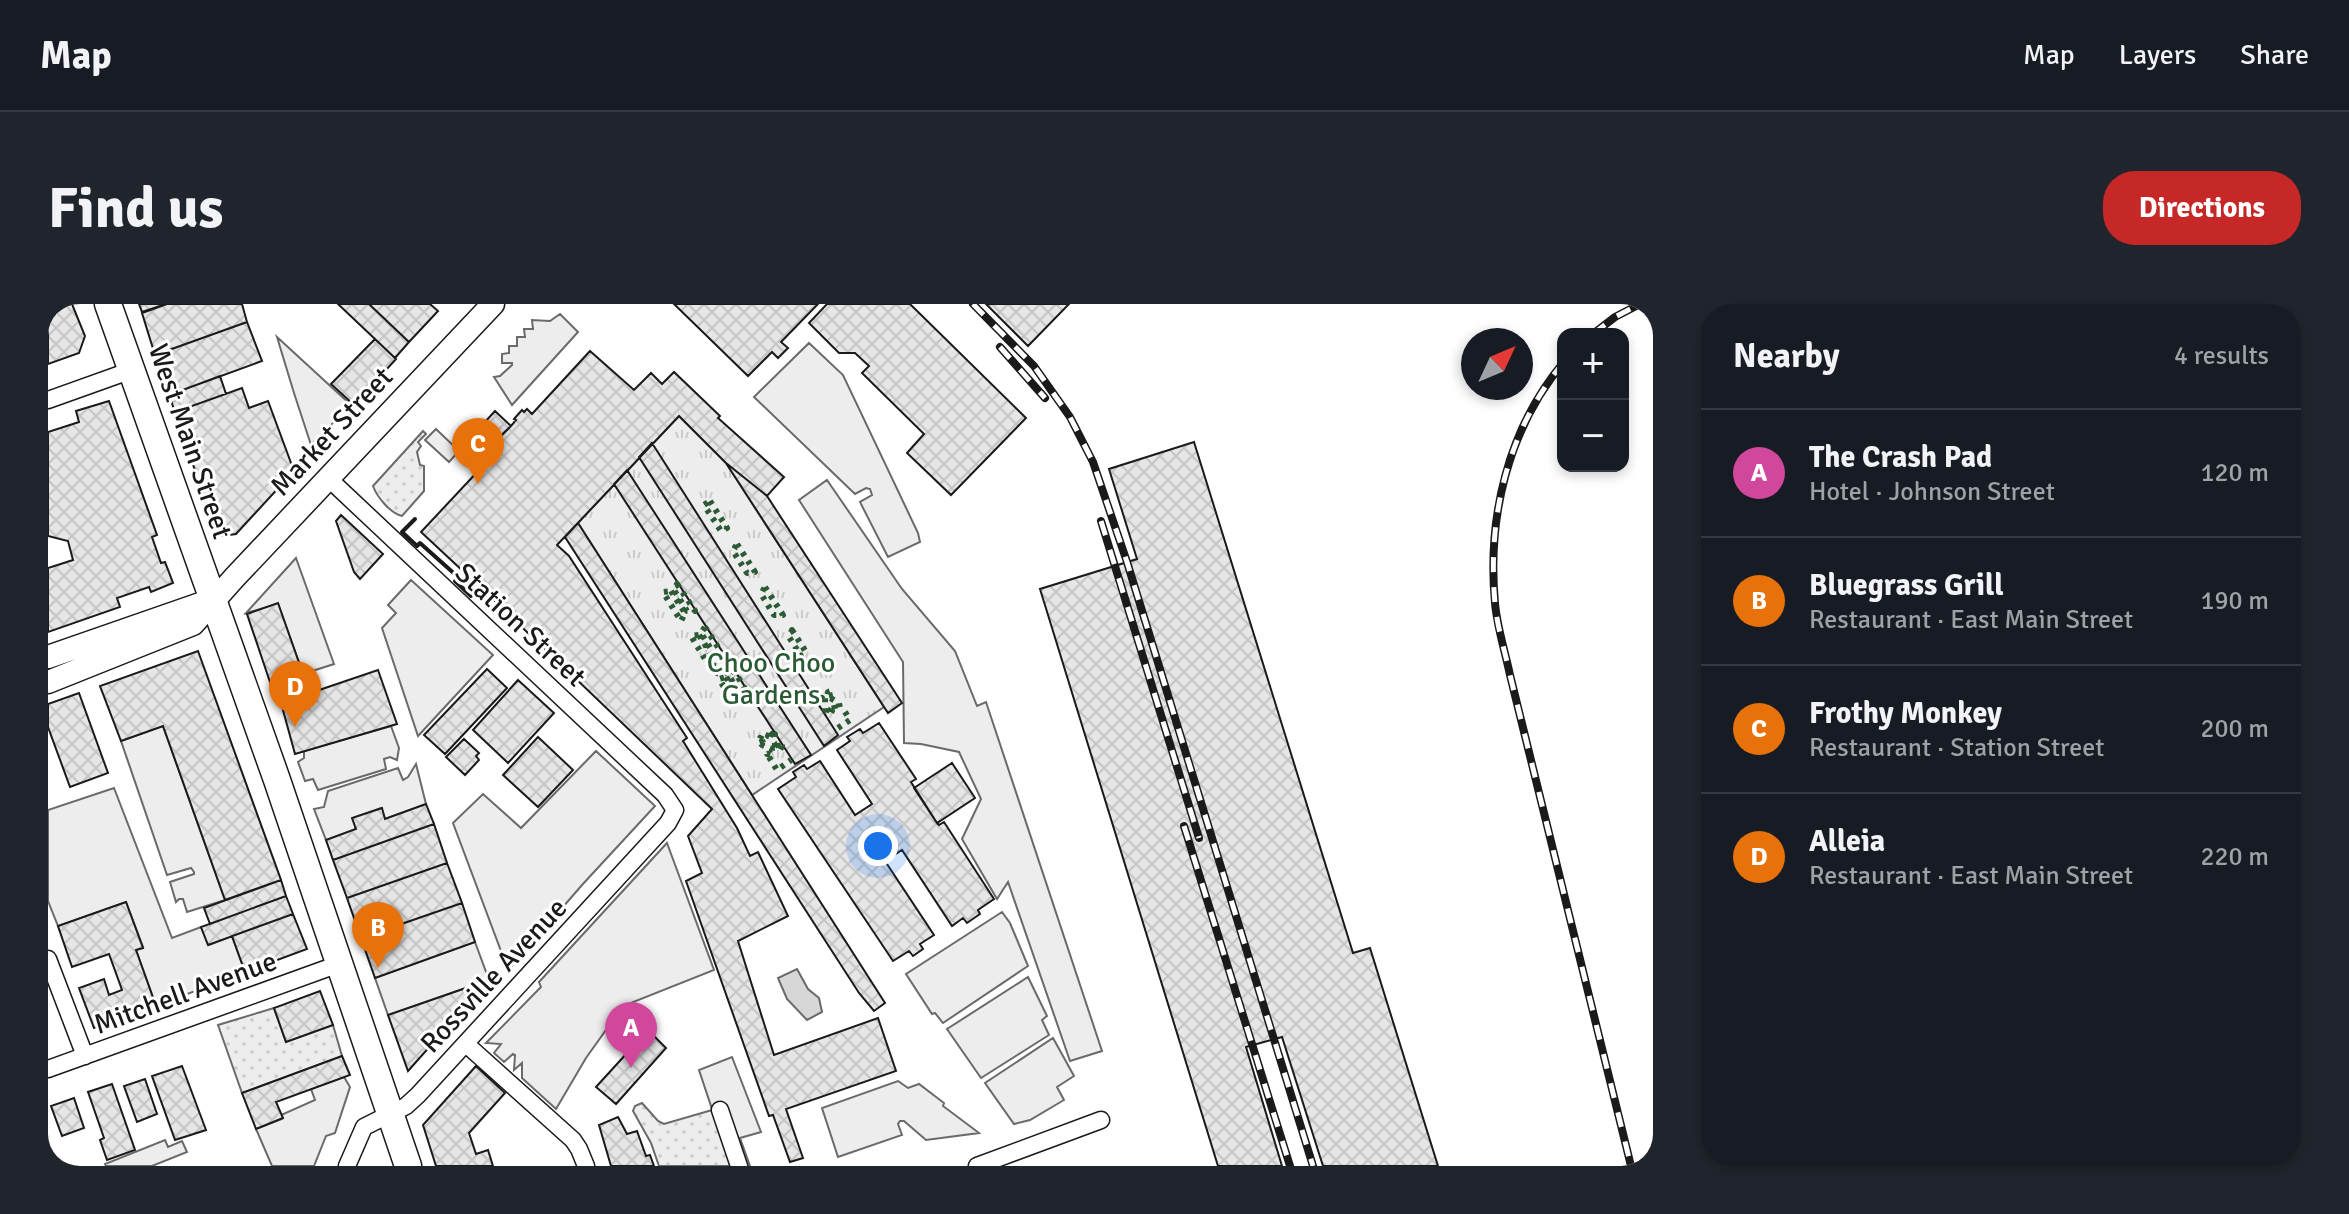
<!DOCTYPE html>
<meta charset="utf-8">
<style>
body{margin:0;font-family:Signika,sans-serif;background:#20242c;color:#f1f3f6}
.controls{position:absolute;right:24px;top:24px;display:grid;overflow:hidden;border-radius:16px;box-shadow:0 4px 12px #0003}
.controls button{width:72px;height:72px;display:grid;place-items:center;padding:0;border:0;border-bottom:2px solid #363941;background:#171b24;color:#f1f3f6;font:40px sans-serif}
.compass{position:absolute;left:1413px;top:24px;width:72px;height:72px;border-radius:50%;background:#171b24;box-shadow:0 4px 12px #0003;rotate:46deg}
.you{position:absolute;left:830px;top:542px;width:28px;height:28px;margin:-20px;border:6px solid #fff;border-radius:50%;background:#1a73e8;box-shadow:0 0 0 12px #1a73e833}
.badge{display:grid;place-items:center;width:52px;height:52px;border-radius:50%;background:#c62828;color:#fff;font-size:26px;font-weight:700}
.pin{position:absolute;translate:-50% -66px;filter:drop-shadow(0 2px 4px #0008)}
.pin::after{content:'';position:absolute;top:42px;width:28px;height:24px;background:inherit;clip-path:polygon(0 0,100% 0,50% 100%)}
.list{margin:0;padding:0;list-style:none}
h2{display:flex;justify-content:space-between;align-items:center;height:104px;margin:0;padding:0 32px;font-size:34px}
h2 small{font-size:26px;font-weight:400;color:#9ea1a6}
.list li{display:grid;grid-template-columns:52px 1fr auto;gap:24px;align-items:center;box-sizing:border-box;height:128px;padding:0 32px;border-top:2px solid #363941}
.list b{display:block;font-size:30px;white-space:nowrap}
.list p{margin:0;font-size:26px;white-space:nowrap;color:#9ea1a6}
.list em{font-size:26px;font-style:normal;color:#9ea1a6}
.map{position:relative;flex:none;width:1605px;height:862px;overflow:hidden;border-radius:32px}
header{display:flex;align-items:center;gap:48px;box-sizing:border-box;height:112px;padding:0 40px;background:#171b24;border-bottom:2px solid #363941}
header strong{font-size:38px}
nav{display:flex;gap:44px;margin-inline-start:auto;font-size:28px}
.intro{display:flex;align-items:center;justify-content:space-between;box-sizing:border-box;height:192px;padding:0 48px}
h1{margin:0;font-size:56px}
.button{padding:20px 36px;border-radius:32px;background:#c62828;color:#fff;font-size:28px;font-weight:700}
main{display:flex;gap:48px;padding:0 48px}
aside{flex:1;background:#171b24;border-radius:32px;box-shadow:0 4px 12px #0003}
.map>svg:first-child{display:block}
.grass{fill:url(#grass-dots);stroke:#6a6a6a;stroke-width:2}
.park{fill:url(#park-tufts);stroke:#6a6a6a;stroke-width:2}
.built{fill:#ededed;stroke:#6a6a6a;stroke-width:2}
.water{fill:#d7d7d7;stroke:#6a6a6a;stroke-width:2}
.building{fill:url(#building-cross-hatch);stroke:#1a1a1a;stroke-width:2}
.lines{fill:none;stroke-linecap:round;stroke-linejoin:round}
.minor-casing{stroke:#1a1a1a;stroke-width:19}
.secondary-casing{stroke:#1a1a1a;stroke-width:25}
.primary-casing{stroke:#1a1a1a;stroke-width:29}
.minor{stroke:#fff;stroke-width:16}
.secondary{stroke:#fff;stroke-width:22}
.primary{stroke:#fff;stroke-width:26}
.rail-casing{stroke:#1a1a1a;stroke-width:8}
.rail{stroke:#fff;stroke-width:5;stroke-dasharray:15;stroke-linecap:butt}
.hedge{stroke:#2b5a34;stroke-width:6;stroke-dasharray:4 6;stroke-linecap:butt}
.wall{stroke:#1a1a1a;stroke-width:4}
.labels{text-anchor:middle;stroke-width:6;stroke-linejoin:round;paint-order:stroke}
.street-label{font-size:28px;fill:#1a1a1a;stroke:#fff}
.park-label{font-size:28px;fill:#2b5a34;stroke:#fff}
</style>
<header>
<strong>Map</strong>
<nav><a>Map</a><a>Layers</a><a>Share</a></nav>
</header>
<div class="intro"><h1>Find us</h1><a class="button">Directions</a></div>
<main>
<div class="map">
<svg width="1605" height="862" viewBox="0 0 1605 862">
<defs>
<pattern id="grass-dots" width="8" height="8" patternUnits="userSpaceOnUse" patternTransform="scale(2)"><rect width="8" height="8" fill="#ededed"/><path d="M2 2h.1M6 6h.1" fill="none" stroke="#cbcbcb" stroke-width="1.8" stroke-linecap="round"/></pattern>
<pattern id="park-tufts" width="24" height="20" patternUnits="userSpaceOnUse" patternTransform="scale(2)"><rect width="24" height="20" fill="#ededed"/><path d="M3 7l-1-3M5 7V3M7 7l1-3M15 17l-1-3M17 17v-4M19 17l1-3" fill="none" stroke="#cbcbcb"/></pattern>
<pattern id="building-cross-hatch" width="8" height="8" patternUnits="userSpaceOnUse" patternTransform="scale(2)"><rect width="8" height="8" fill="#e6e6e6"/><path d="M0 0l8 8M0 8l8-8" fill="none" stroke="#c5c5c5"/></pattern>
</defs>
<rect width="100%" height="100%" fill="#fff"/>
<path class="grass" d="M375,127L378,130L370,138L373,142L369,148L372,161L376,162V187L354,212C342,209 329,193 325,182Z
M226,704L238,738L285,721L294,752L194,789L170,721Z
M594,799L610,817L616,820L664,806L683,862H611L603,839L585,807L587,802Z"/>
<path class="park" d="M631,112L678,159L836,403L704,491L530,219Z"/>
<path class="built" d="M512,10L530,28L464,101L446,73L452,72L464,61V59H454V50L461,49V42H469V33H477L476,25H485L484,16L502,17Z
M229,33L303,101L263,141L246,89Z
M761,39L795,71L870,229L872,238L840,253L812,198L824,191L822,185L818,184L807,190L706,93Z
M388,125L411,147L401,158L377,136Z
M779,176L854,285L907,347L929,402L938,398L1054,747L1022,757L960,578L949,595L914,535L933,495L911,448L873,440L856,439L855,358L751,196Z
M248,254L286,360L255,370L230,300L198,309Z
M363,276L445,351L370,432L334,324L348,309L340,301Z
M115,422L177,596L139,608L135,595H131L128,598L122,578L146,570V568L143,564L119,571L73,437Z
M343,422L351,444L349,456L342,453L336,455L338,465L270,486L265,475L257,477L250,458L256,454V447Z
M548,447L607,502L534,581L462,664L456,655L405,519L435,490L473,524Z
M368,460L378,500L337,515L333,504L305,514L308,525L278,536L266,505L276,503L280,487L350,464L355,476L360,473Z
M66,484L124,634L153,623L161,641L184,632L197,668L108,702L88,646L95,643L78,598L10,622L0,597V506Z
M619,539L666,666L575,702L538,754L508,805L474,774V759L466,766L467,751L465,750L456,758L446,749L453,740L438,739L493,683L491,678Z
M954,608L962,619L980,662L895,719L887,709L884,710L858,670Z
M427,638L441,676L340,711L327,674Z
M980,673L999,712L994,716L1001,731L933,774L899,725Z
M1005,734L1026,772L1009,783L1016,796L982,816L966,820L937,779Z
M684,753L713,828L692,834L702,862H683L651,766Z
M296,773L302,783L287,829L278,832L266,862H224L208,825L234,815L233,811L267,796L263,785Z
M850,777L860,784L871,780L896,799L895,802L931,829L878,836L856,817H852L850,820L854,831L790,853L774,804Z
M117,836L120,843L134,837L139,848L104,862H58L57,860Z"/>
<path class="water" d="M749,665L760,685L771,694L774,708L759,716L739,695L730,674Z"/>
<path class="building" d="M0,0H24L37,32L31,49L0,60Z
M91,0H118L94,8Z
M119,0H194L199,18L107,51L94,9Z
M290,0H321L361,38L347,54Z
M321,0H382L390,7L361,38Z
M626,0H770L733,38L740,44L730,54L724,48L700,72Z
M779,0H862L978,114L903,191L859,149L876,130L814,69L821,62L807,49H791L761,19Z
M938,0H1021L980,42Z
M199,18L214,57L121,91L107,51Z
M327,35L348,55L306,101L283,80Z
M542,47L586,86L603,69L614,80L626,68L672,112L670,114L736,173L719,192L678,159L631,112L509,241L521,252L639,434L635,437L689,524L702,552L710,548L740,612L690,637L726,751L830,714L848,767L738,805L755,854L742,858L725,811L721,812L638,577L654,569L640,532L664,505L433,284L436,281L427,273L420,266L417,269L373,228L432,165L426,160L429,157L427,156L463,122L468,116L466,115L474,106L476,108L479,105L484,110Z
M172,72L178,90L127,108L121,91Z
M194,84L201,104L220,97L246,167L188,230L174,232L168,228L127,108Z
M61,97L109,231L104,233L113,259L117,258L125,279L103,288L101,283L69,294L72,303L0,328V264L25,256L20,237L0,232V128L31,118L28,107Z
M447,107L463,122L442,143L427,129Z
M1146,138L1305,649L1322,644L1390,862H1275L1234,733L1198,743L1234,862H1170L992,285L1089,255L1061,165Z
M604,139L790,431L776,442L591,153Z
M678,159L719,192L854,399L840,409Z
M579,166L763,451L747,460L566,180Z
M293,211L335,250L312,275L306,268L288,217Z
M530,219L837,699L826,707L811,689L517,233Z
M230,299L255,370L223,381L199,310Z
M150,347L233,576L177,596L115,422L73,437L52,382Z
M439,365L459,384L397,450L376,431Z
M330,366L349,420L247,450L233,399Z
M470,376L506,409L460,459L425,426Z
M31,389L60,469L22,483L0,423V400Z
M831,419L868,475L863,478L889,519L891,521L896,518L946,595L930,606L932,610L919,619L915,614L904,622L854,546L837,557L886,631L872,640L875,645L865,652L861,647L845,657L730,485L748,473L745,468L756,461L759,465L772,457L807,511L824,500L789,446L802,437L799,433L812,425L815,429Z
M490,433L525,466L490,503L455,471Z
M416,435L431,449L428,452L431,456L417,471L398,453Z
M904,459L927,494L889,519L866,484Z
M378,500L386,520L285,556L278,536L308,525L304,514L334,504L337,515Z
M386,520L399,559L299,594L285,556Z
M399,559L414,599L313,634L299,594Z
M233,576L238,592L162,620L156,604Z
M238,592L245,610L160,641L153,623Z
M78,598L95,644L88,646L108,702L46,724L31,684L56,675L61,691L74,686L61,650L24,663L10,622Z
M414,599L427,638L327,674L313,634Z
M245,610L259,645L197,668L184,632Z
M441,676L360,767L340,711Z
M272,687L285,721L238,738L226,704Z
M600,726L618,744L568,800L548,783Z
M294,752L302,771L228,798L235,814L208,825L194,789Z
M134,762L158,826L127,836L104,772Z
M428,762L457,789L421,829L428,850L440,846L445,862H388L375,821Z
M97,775L109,810L89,818L76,782Z
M64,780L87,846L59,856L52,836L56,834L40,788Z
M26,794L36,824L14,832L3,802Z
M570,813L579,830L589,827L598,852L602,851L606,862H563L551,821Z"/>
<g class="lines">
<g class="minor-casing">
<path id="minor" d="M0,96L84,66
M280,174L617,491L627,506L620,519L370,791L358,802L316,823L299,862
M0,655L37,752
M418,740L525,836L531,845L538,862
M0,765L291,660
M672,806L691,862
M929,862L1053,816"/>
</g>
<g class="secondary-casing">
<path id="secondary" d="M0,353L161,297
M0,378L145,320L187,273L445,0"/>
</g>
<g class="primary-casing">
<path id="primary" d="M60,0L229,476L360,862"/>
</g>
<use href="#minor" class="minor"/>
<use href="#secondary" class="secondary"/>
<use href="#primary" class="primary"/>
<g class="rail-casing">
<path id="rail" d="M925,0L986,62L1022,113L1045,158L1079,258L1265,862
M1545,30L1567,13L1592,0
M952,43L997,94
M1515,59C1460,125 1439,213 1447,299C1449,323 1457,347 1462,371L1583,862
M1053,217L1151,534
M1136,522L1242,862"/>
</g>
<use href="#rail" class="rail"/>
<path class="hedge" d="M662,197L679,224L673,227L656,201Z
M689,240L707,268L699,269L685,247Z
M629,280L647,307H639L626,286Z
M717,283L735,311H726L713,290Z
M623,287L637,309L633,317L615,288Z
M657,323L675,351L666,350L653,329Z
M744,326L758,348L753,352L741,333Z
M651,331L664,352L660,360L643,332Z
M665 362a8 8 0 1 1 16 0a8 8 0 1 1-16 0Z
M685,365L699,388L694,392L681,372Z
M678,373L691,394L685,398L671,375Z
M781,392L785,391L783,387L780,388L779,392L791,399L792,404L787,405L786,401L790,402
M773,396L774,394L776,396L772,398V393L777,394V406L782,410L784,407L782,403L779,405L782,407
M790,424L802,416L794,403
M722,432L724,430L725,433L720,432L722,428L727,430V442L732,446L734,442L732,439L729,440L731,443
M714,436L715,439L718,437L712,434L711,436L714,441L724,445V451L719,450L718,447L721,446L722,449
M721,453L729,466L743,456"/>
<path class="wall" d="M367,215L354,228L369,242L372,239L410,273
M407,277L423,292L426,288L434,296"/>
</g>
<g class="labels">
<g class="street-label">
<text transform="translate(283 127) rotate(-47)" y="10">Market Street</text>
<text transform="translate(143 137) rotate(71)" y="10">West Main Street</text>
<text transform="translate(473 320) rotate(43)" y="10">Station Street</text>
<text transform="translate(445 671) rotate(-47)" y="10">Rossville Avenue</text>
<text transform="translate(137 688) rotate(-20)" y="10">Mitchell Avenue</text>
</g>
<g class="park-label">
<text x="723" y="368">Choo Choo<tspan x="723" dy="32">Gardens</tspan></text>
</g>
</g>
</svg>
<div class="controls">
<button>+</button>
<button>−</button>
</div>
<svg class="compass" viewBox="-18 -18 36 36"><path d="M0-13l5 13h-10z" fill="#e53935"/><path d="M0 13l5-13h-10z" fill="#9ea1a6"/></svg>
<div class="you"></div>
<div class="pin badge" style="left:583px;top:764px;background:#d1479c">A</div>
<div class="pin badge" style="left:330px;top:664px;background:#e8710a">B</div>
<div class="pin badge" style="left:430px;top:180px;background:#e8710a">C</div>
<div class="pin badge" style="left:247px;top:423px;background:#e8710a">D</div>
</div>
<aside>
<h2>Nearby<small>4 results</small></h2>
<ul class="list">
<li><span class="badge" style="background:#d1479c">A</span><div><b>The Crash Pad</b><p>Hotel · Johnson Street</p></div><em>120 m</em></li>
<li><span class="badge" style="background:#e8710a">B</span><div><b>Bluegrass Grill</b><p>Restaurant · East Main Street</p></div><em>190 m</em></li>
<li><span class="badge" style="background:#e8710a">C</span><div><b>Frothy Monkey</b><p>Restaurant · Station Street</p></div><em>200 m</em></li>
<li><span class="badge" style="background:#e8710a">D</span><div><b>Alleia</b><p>Restaurant · East Main Street</p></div><em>220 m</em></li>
</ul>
</aside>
</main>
